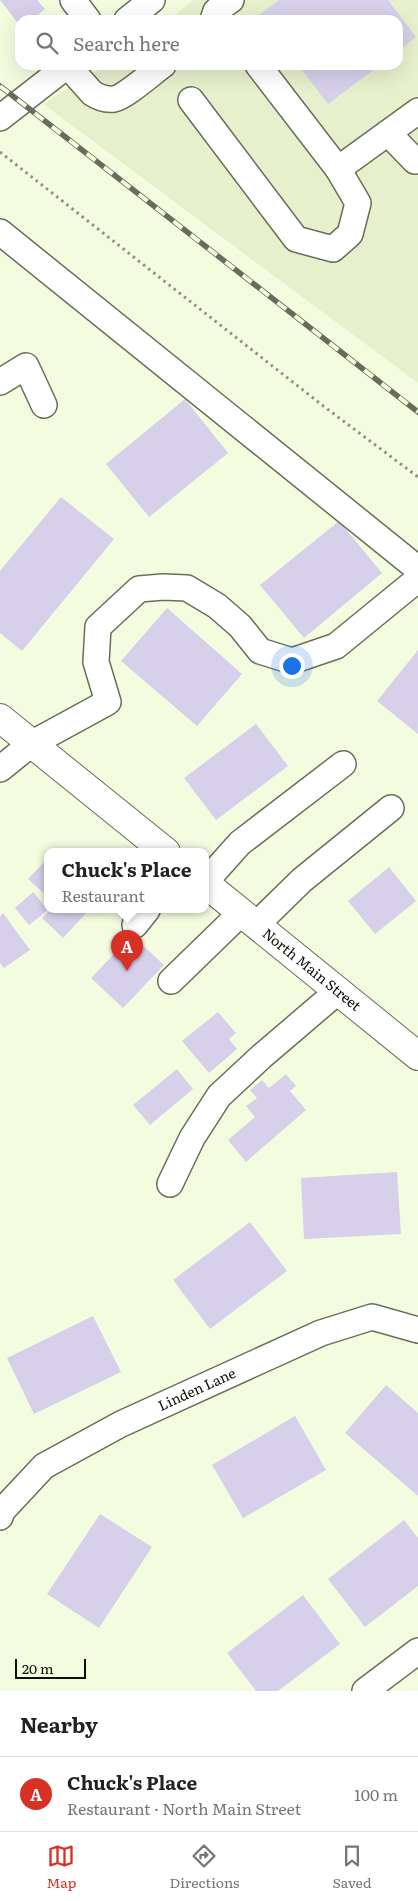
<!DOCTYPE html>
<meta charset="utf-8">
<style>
body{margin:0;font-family:Literata,serif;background:#f6f6f6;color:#222}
.scale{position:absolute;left:15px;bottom:12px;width:71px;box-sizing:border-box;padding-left:5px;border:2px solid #0b0d05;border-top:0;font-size:14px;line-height:18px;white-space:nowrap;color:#0b0d05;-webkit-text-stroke:4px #f4fce0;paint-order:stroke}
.you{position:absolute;left:291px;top:665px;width:18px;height:18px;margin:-12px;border:4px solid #fff;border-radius:50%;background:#1a73e8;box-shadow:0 0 0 8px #1a73e833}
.badge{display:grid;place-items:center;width:32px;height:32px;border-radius:50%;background:#d93025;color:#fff;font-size:16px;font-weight:700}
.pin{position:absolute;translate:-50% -41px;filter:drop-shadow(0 1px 2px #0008)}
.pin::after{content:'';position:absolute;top:26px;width:18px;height:15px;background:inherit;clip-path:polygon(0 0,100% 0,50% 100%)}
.popup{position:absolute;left:44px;top:848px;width:165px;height:65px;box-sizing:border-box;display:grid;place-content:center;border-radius:10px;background:#fff;filter:drop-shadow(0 1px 4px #0005);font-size:16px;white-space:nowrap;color:#767676}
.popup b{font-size:19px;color:#222}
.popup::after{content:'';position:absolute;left:50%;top:100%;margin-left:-10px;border:10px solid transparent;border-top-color:#fff}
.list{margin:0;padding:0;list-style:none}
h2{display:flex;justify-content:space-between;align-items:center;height:65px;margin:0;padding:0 20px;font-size:21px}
h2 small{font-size:16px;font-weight:400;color:#767676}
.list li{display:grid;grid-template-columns:32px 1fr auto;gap:15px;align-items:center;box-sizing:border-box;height:75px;padding:0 20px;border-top:1px solid #e0e0e0}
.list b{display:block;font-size:19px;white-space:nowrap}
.list p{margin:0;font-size:16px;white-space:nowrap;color:#767676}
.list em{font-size:16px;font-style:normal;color:#767676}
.icon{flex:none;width:28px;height:28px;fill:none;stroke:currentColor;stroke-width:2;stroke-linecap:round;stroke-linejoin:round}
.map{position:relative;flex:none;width:418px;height:1691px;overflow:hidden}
.search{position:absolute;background:#fff;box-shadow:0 5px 20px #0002;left:15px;right:15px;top:15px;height:55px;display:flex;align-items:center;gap:12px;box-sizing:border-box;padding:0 18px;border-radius:15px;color:#767676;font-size:19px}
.sheet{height:140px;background:#fff}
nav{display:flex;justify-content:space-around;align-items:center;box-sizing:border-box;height:70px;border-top:1px solid #e0e0e0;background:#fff;font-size:14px;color:#767676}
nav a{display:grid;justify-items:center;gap:2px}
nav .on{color:#d93025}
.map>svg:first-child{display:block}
.built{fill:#e7f0cc}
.building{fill:#d7d0eb}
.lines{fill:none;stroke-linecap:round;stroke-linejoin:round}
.minor-casing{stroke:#696f57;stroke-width:28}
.major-casing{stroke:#696f57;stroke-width:30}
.path{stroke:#8e9481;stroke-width:3;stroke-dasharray:2.5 4;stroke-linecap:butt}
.minor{stroke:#fff;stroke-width:25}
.major{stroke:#fff;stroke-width:28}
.rail-casing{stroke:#686c5c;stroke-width:5.5}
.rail{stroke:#f4fce0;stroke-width:4;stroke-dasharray:11;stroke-linecap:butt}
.labels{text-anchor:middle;stroke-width:4;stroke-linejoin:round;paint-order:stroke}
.street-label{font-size:14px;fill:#0b0d05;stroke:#f4fce0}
</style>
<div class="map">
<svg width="418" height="1691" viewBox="0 0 418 1691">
<rect width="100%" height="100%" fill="#f4fce0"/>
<path class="built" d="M194,0H418V383L43,104L89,75L110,65H398V20H168Z"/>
<path class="building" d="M0,0H37L45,9L32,20H20V26Z
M279,0H388L416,37L398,51V20H263L259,15Z
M298,65H380L328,104Z
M185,399L228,453L149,517L106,464Z
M61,497L114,539L22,651L0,633V571Z
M339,521L382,573L304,638L260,585Z
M167,608L242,674L197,726L121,661Z
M418,650V734L377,701Z
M256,724L288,766L216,820L184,778Z
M48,858V897L28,879Z
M389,867L416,901L375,934L348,901Z
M33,892L48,910L29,925L15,908Z
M50,910H89L63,938L42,918Z
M3,913L30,950L4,968L0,963V916Z
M132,935L164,965L123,1008L91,978Z
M218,1012L236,1033L229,1039L237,1049L209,1073L182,1041Z
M177,1069L193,1089L150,1125L133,1105Z
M286,1074L296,1086L290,1091L306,1110L246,1162L228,1140L255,1117L246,1106L257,1098L250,1090L262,1080L269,1088Z
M397,1172L401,1234L304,1239L301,1178Z
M250,1222L287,1271L210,1329L173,1280Z
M93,1316L121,1372L34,1414L7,1358Z
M386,1385L418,1413V1496L345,1433Z
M295,1416L326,1470L243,1518L212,1465Z
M100,1514L152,1547L99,1628L47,1594Z
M404,1520L418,1538V1586L365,1627L328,1579Z
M303,1595L340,1644L278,1691H256L227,1653Z"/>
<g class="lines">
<g class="minor-casing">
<g id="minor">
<path d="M73,0L88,20"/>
<path d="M127,20L152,0"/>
<path d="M213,20L216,11L231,0"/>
<path d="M258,65L338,169"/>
<path d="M68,66L92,93C98,97 106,100 114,99C125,97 152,73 163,65"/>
<path d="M191,100L296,239L333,249L350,234L358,203L338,169L418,111"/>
<path d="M0,118L68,65"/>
<path d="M388,133L415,161L418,159"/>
<path d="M0,232L418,569"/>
<path d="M0,382L26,366L44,405"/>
<path d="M0,769L31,744L108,702L96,662L98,627L139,589L163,587L187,588L217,606L240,626L260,651L292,661L336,646L418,579"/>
<path d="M206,881L240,843L343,764"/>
<path d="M135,925L147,910"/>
<path d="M256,925L302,880L391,808"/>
<path d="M171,981L241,913"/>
<path d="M170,1184L192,1138L219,1096L262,1056L337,992"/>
<path id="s1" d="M0,1517L2,1511L44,1466L121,1424L321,1333L372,1317L418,1330"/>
<path d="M365,1691L418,1651"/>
</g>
</g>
<g class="major-casing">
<g id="major">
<path d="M0,718L166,852"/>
<path id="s2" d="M206,884L418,1056"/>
</g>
</g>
<path class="path" d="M0,152L322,405L418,477"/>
<use href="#minor" class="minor"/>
<use href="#major" class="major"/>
<g class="rail-casing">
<path id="rail" d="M0,86L418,412"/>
</g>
<use href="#rail" class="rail"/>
</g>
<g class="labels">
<g class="street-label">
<text dy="5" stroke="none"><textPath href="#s2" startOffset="136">North Main Street</textPath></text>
<text dy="5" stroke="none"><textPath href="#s1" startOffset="239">Linden Lane</textPath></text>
</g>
</g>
</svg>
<div class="scale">20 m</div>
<div class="you"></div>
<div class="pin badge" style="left:127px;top:971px">A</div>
<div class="popup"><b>Chuck's Place</b>Restaurant</div>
<div class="search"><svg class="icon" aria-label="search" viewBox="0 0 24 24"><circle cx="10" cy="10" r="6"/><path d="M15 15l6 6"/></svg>Search here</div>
</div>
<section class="sheet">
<h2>Nearby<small></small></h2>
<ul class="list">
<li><span class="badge">A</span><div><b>Chuck's Place</b><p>Restaurant · North Main Street</p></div><em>100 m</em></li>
</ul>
</section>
<nav>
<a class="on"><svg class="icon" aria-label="map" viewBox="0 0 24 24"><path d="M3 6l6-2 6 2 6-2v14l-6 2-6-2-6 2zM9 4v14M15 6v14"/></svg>Map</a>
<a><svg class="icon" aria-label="directions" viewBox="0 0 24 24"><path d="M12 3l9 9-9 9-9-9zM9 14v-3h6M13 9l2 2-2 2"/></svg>Directions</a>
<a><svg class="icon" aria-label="saved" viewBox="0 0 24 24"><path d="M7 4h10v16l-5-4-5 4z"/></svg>Saved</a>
</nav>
